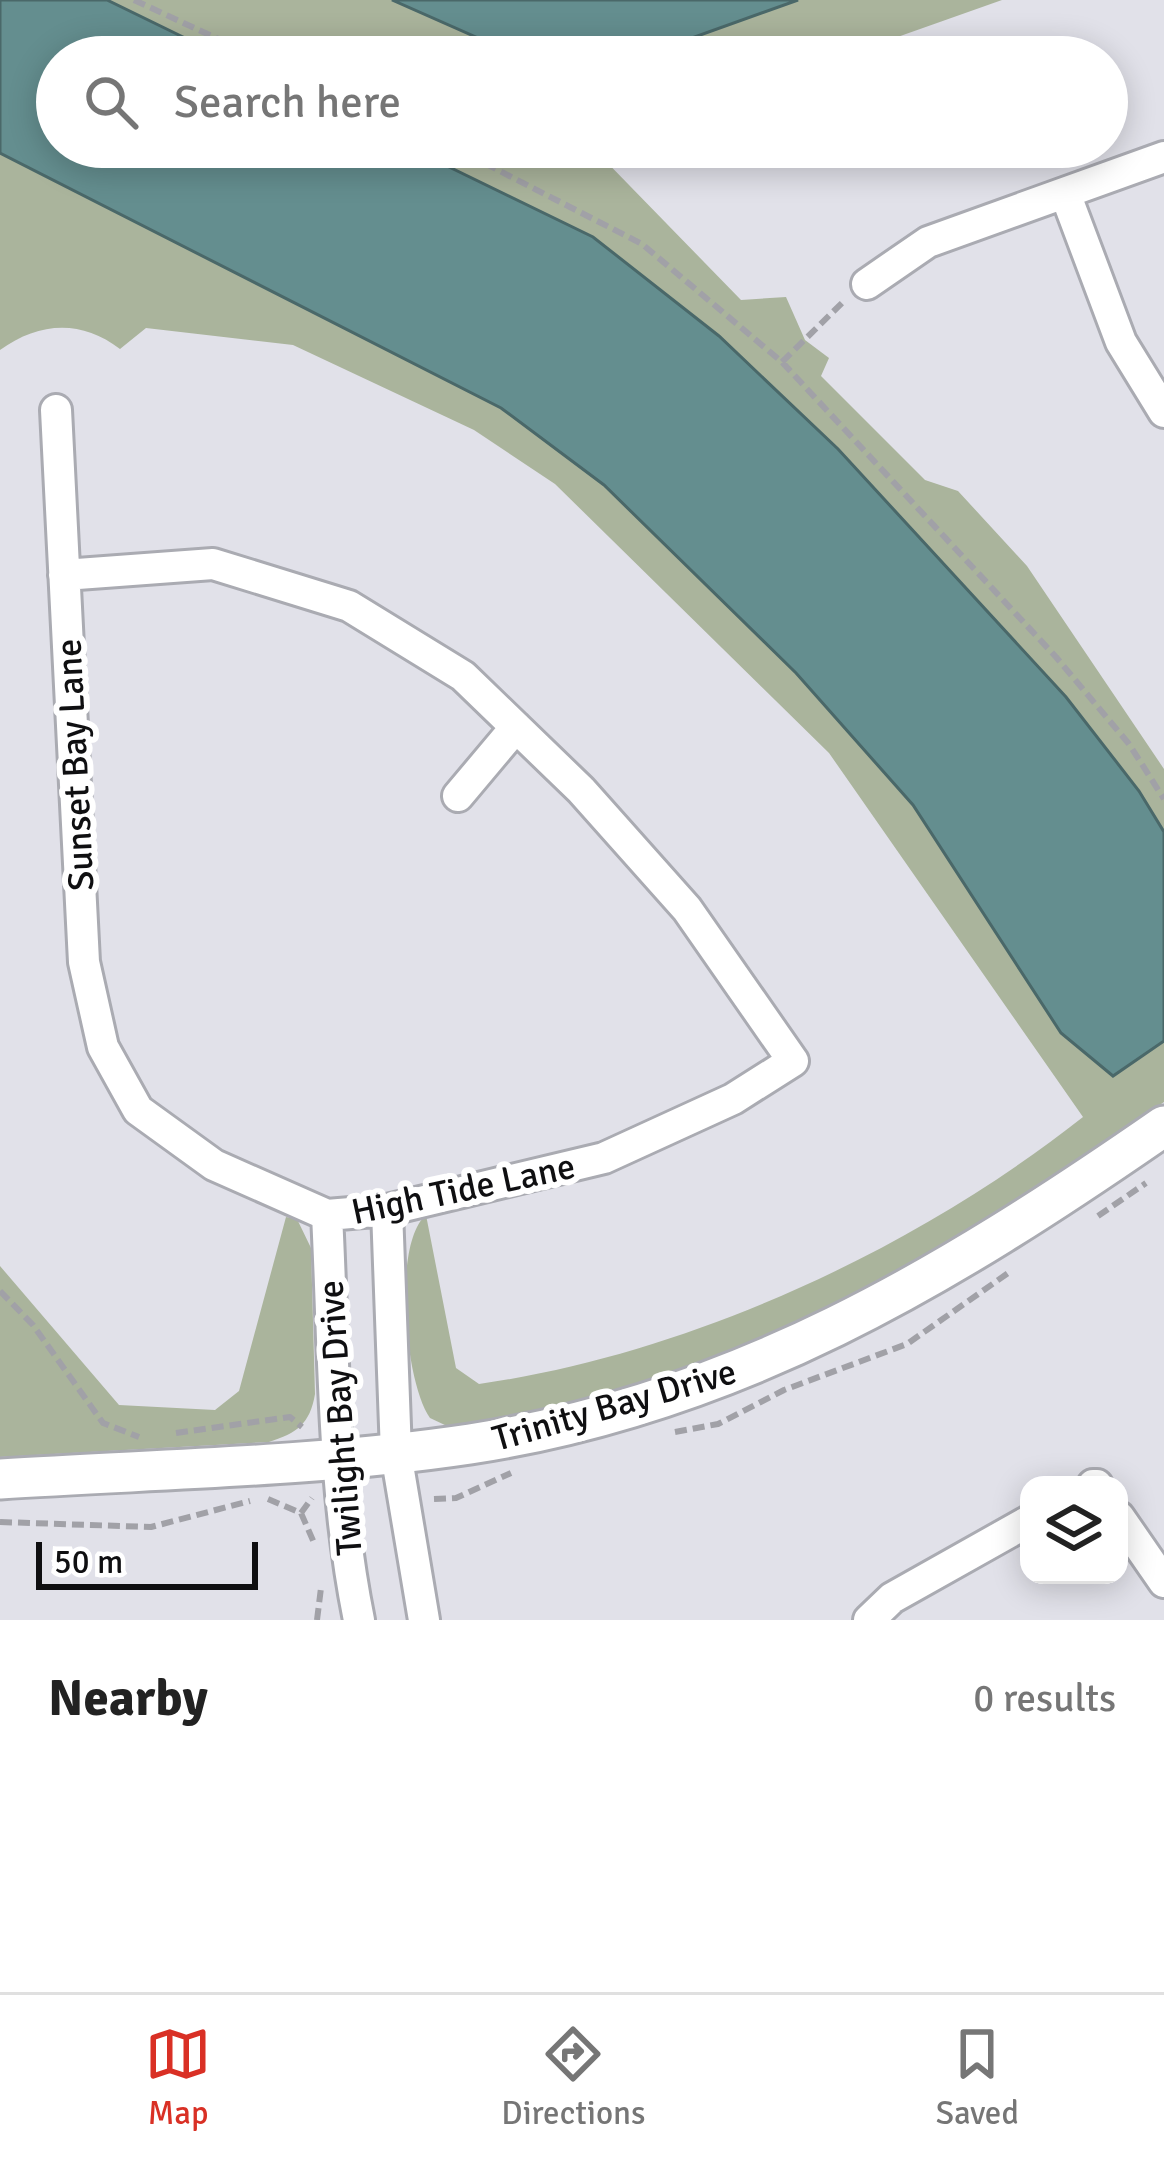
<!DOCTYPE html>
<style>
body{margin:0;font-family:Signika,sans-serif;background:#f6f6f6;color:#222}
.controls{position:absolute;right:36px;bottom:36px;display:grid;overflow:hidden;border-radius:24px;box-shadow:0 6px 30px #0003}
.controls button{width:108px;height:108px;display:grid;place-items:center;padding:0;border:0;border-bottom:3px solid #e0e0e0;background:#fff;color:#222;font:60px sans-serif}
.scale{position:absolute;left:36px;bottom:30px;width:222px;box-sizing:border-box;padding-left:12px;border:6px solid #0f0f11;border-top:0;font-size:33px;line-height:42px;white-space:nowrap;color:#0f0f11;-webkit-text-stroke:9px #fff;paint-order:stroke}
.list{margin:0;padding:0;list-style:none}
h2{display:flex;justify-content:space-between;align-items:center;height:156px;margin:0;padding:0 48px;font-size:51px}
h2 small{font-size:39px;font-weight:400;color:#767676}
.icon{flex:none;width:66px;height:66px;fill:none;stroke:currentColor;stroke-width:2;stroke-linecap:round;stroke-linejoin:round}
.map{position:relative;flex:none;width:1164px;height:1620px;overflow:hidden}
.search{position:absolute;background:#fff;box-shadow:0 6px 30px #0003;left:36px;right:36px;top:36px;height:132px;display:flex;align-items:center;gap:30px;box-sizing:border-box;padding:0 42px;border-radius:66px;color:#767676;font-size:45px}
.sheet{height:372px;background:#fff}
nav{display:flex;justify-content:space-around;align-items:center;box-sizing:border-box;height:168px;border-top:3px solid #e0e0e0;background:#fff;font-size:33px;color:#767676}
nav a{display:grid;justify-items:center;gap:6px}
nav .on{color:#d93025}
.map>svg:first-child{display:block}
.green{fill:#aab49c}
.water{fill:#648e8f;stroke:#4a6869;stroke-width:3}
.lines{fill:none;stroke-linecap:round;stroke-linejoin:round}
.minor-casing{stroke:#aaabb2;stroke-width:36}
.tertiary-casing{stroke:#aaabb2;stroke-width:45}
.path{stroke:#a1a1a7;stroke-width:6;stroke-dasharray:12 6;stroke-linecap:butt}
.minor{stroke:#fff;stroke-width:30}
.tertiary{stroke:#fff;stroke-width:39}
.labels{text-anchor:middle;stroke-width:12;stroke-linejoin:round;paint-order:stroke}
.street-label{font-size:36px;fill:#0f0f11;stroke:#fff}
</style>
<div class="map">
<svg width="1164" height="1620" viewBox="0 0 1164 1620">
<rect width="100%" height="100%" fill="#e1e1e9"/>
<path class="green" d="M0,0H1002L841,57H57V147H592L741,300L786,297L805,340L829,358L821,376L925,480L958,491L1027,566L1164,769V1102C1043,1185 922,1265 790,1329C685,1380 561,1408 447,1426L430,1418C405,1383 392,1244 426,1215L456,1368L479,1384C690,1354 916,1249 1083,1117L829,753L555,484L474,430L293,345L146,328L120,349C81,319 39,322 0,350Z
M286,1217L297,1219L311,1248L315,1394C310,1424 297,1433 269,1442L0,1457V1266L119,1405L215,1410L239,1391Z"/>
<path class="water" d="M0,0H107L224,57H57V147H408L593,237L719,336L838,449L1066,697L1139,791L1164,832V1041L1113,1076L1061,1033L913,805L796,673L604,485L501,408L0,153Z
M392,0H798L639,57H521Z"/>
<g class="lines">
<g class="minor-casing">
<path id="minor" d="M1065,193L1121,342L1164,412
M867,284L928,242L1164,157
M56,410L84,962L103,1047L138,1110L214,1165L327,1215L387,1210L604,1158L733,1099L793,1061L687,909L581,790L463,676L349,606L213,564L64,575
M458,796L516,727
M387,1210L396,1453L424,1620
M327,1215C334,1349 332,1488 359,1620
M1093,1485H1097
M1119,1517L1164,1582
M869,1620L892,1598L1029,1521"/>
</g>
<g class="tertiary-casing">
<path id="tertiary" d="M0,1479C156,1469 315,1467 470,1444C737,1403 946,1277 1164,1126"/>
</g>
<path class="path" d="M134,0L257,57
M453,147L642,244L782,362L1056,657L1129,744L1164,799
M782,362L843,302
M1098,1216L1146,1183
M0,1291L33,1325L103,1423L139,1437
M675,1432L718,1424L784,1390L907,1344L1011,1271
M176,1433L290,1417L302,1427
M268,1499L301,1513L315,1545
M434,1499L456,1498L511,1473
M301,1513L312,1498
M0,1522L151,1527L250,1501
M317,1620L321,1588"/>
<use href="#minor" class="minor"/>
<use href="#tertiary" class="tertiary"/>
</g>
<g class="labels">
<g class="street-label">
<text transform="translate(74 765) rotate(-93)" y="13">Sunset Bay Lane</text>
<text transform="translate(463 1188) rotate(-12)" y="13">High Tide Lane</text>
<text transform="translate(614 1404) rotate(-16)" y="13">Trinity Bay Drive</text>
<text transform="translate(339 1418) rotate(-94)" y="13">Twilight Bay Drive</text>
</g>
</g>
</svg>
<div class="controls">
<button><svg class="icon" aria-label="layers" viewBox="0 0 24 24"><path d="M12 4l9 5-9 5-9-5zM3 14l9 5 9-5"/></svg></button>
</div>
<div class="scale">50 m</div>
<div class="search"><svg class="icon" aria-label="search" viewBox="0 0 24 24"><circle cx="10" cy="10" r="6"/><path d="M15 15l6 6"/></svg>Search here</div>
</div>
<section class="sheet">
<h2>Nearby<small>0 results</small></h2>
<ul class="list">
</ul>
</section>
<nav>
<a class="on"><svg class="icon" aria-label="map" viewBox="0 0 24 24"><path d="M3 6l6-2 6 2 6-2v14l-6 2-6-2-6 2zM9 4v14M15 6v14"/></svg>Map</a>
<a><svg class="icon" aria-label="directions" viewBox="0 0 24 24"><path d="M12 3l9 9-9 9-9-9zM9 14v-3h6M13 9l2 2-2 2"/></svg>Directions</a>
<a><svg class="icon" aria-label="saved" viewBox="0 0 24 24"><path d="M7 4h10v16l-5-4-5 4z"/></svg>Saved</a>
</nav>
